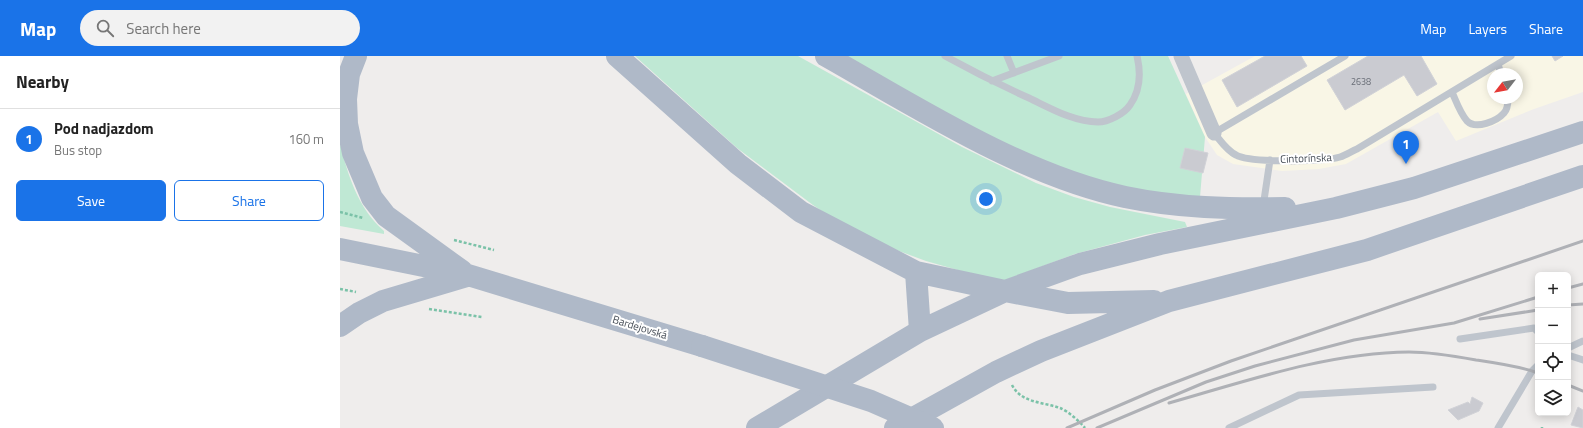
<!DOCTYPE html>
<meta charset="utf-8">
<style>
body{margin:0;font-family:"Titillium Web",sans-serif;background:#f2f2f2;color:#222}
.controls{position:absolute;right:12px;bottom:12px;display:grid;overflow:hidden;border-radius:6px;box-shadow:0 2px 10px #0003}
.controls button{width:36px;height:36px;display:grid;place-items:center;padding:0;border:0;border-bottom:1px solid #e0e0e0;background:#fff;color:#222;font:20px sans-serif}
.compass{position:absolute;left:1147px;top:12px;width:36px;height:36px;border-radius:50%;background:#fff;box-shadow:0 2px 10px #0003;rotate:239deg}
.you{position:absolute;left:646px;top:143px;width:14px;height:14px;margin:-10px;border:3px solid #fff;border-radius:50%;background:#1a73e8;box-shadow:0 0 0 6px #1a73e833}
.badge{display:grid;place-items:center;width:26px;height:26px;border-radius:50%;background:#1a73e8;color:#fff;font-size:13px;font-weight:700}
.pin{position:absolute;translate:-50% -33px;filter:drop-shadow(0 1px 2px #0008)}
.pin::after{content:'';position:absolute;top:21px;width:14px;height:12px;background:inherit;clip-path:polygon(0 0,100% 0,50% 100%)}
.list{margin:0;padding:0;list-style:none}
h2{display:flex;justify-content:space-between;align-items:center;height:52px;margin:0;padding:0 16px;font-size:17px}
h2 small{font-size:13px;font-weight:400;color:#767676}
.list li{display:grid;grid-template-columns:26px 1fr auto;gap:12px;align-items:center;box-sizing:border-box;height:60px;padding:0 16px;border-top:1px solid #e0e0e0}
.list b{display:block;font-size:15px;white-space:nowrap}
.list p{margin:0;font-size:13px;white-space:nowrap;color:#767676}
.list em{font-size:13px;font-style:normal;color:#767676}
.actions{display:flex;gap:8px;padding:12px 16px}
.actions a{flex:1;padding:9px 0;border:1px solid #1a73e8;border-radius:6px;text-align:center;font-size:14px;color:#1a73e8}
.actions .main{background:#1a73e8;color:#fff}
.icon{flex:none;width:22px;height:22px;fill:none;stroke:currentColor;stroke-width:2;stroke-linecap:round;stroke-linejoin:round}
.map{position:relative;flex:none;width:1243px;height:372px;overflow:hidden}
header{display:flex;align-items:center;gap:24px;box-sizing:border-box;height:56px;padding:0 20px;background:#1a73e8;color:#fff}
header strong{font-size:19px}
nav{display:flex;gap:22px;margin-inline-start:auto;font-size:14px}
.search{width:280px;height:36px;background:#f2f2f2;display:flex;align-items:center;gap:10px;box-sizing:border-box;padding:0 14px;border-radius:22px;color:#767676;font-size:15px}
main{display:flex}
aside{flex:1;background:#fff}
.map>svg:first-child{display:block}
.commercial{fill:#f9f6e6;fill-rule:evenodd}
.green{fill:#bfe8d4}
.building{fill:#cacbd1;stroke:#d1d2d7}
.lines{fill:none;stroke-linecap:round;stroke-linejoin:round}
.path{stroke:#7bc2a8;stroke-width:2.5;stroke-dasharray:3 2;stroke-linecap:butt}
.service{stroke:#bfc5cd;stroke-width:7}
.minor{stroke:#bfc5cd;stroke-width:15}
.primary{stroke:#afb9c8;stroke-width:22}
.rail{stroke:#afb1b6;stroke-width:3}
.primary-bridge{stroke:#afb9c8;stroke-width:22}
.labels{text-anchor:middle;stroke-width:4;stroke-linejoin:round;paint-order:stroke}
.number-label{font-size:9px;fill:#686d76}
.street-label{font-size:11px;fill:#474e57;stroke:#fff}
</style>
<header>
<strong>Map</strong>
<div class="search"><svg class="icon" aria-label="search" viewBox="0 0 24 24"><circle cx="10" cy="10" r="6"/><path d="M15 15l6 6"/></svg>Search here</div>
<nav><a>Map</a><a>Layers</a><a>Share</a></nav>
</header>
<main>
<aside>
<h2>Nearby<small></small></h2>
<ul class="list">
<li><span class="badge">1</span><div><b>Pod nadjazdom</b><p>Bus stop</p></div><em>160 m</em></li>
</ul>
<div class="actions"><a class="main">Save</a><a>Share</a></div>
</aside>
<div class="map">
<svg width="1243" height="372" viewBox="0 0 1243 372">
<rect width="100%" height="100%" fill="#efedec"/>
<path class="commercial" d="M915,0H1243V36L1194,53L1116,85L1098,56L1006,108L979,113L942,115L893,108L877,99L865,81L846,38ZM1153,18H1177V42H1153Z"/>
<path class="green" d="M295,0H458L622,91L696,127L734,141L770,151L845,166L847,171L805,179L735,198L660,226L586,205L559,195L501,168L473,149L397,92Z
M485,0H828L865,81L859,153L714,117Z
M0,87C8,120 18,152 44,175V178L0,170Z"/>
<path class="building" d="M925,0H961L967,10L897,51L882,24Z
M1028,0H1081L1097,28L1077,40L1064,19L1005,54L987,24Z
M1212,0H1223L1215,5Z
M845,92L868,97L863,117L840,112Z
M1132,341L1143,347L1139,355L1118,364L1108,354L1128,346L1130,348Z
M1238,351L1243,354V372L1231,369Z"/>
<g class="lines">
<path class="path" d="M0,156L23,162
M114,184L154,194
M0,233L16,236
M89,253L142,261
M672,329C681,347 703,346 720,352C728,355 739,365 745,372
M1202,372V371"/>
<path class="service" d="M605,0C632,15 660,29 689,42C710,52 734,66 758,66C768,66 784,58 790,49C800,35 801,17 797,0
M667,0L674,17
M1005,0L874,77C881,85 886,94 896,99C910,107 984,106 1000,101C1006,99 1012,95 1017,93L1171,0
M1158,8L1161,18
M652,25L719,0
M1112,36C1116,45 1120,57 1127,65C1136,74 1157,65 1164,57C1168,53 1168,47 1168,42
M923,151L930,104
M1120,283L1194,272L1198,276
M1228,292L1243,285
M1228,299L1243,304
M889,372L959,339L1093,331
M1158,372L1192,315L1198,309"/>
<path class="minor" d="M841,0L874,77"/>
<path class="primary" d="M16,0L9,18L6,43L7,68L13,97L32,142L46,160L122,215
M277,0L398,108L461,156L576,216L665,235L728,247L814,245
M486,0C578,52 682,119 785,141C838,152 891,153 945,152
M0,193L128,219L362,290
M576,216L580,275
M0,270L19,257L43,245L127,220
M417,372L580,275L665,235L740,208L820,188L996,152L1074,132L1243,76
M555,372L656,316L701,295L829,245L1027,194L1243,120"/>
<path class="rail" d="M1228,232L1243,228
M1228,249L1243,248
M1140,263L1198,254
M1228,329L1243,335
M829,347C907,325 986,297 1069,296C1091,296 1114,300 1136,304C1156,307 1179,310 1198,317
M727,372L815,334L891,305L1243,185
M757,372L866,326L915,310L1014,284L1114,267L1198,241"/>
<path class="primary-bridge" d="M362,290L531,345L593,372"/>
</g>
<g class="labels">
<g class="number-label">
<text x="1021" y="29">2638</text>
</g>
<g class="street-label">
<text transform="translate(966 102) rotate(-2)" y="4">Cintorínska</text>
<text transform="translate(300 271) rotate(17)" y="4">Bardejovská</text>
</g>
</g>
</svg>
<div class="controls">
<button>+</button>
<button>−</button>
<button><svg class="icon" aria-label="locate" viewBox="0 0 24 24"><circle cx="12" cy="12" r="6"/><path d="M12 2v4M12 18v4M2 12h4M18 12h4"/></svg></button>
<button><svg class="icon" aria-label="layers" viewBox="0 0 24 24"><path d="M12 4l9 5-9 5-9-5zM3 14l9 5 9-5"/></svg></button>
</div>
<svg class="compass" viewBox="-18 -18 36 36"><path d="M0-13l5 13h-10z" fill="#e53935"/><path d="M0 13l5-13h-10z" fill="#767676"/></svg>
<div class="you"></div>
<div class="pin badge" style="left:1066px;top:108px">1</div>
</div>
</main>
